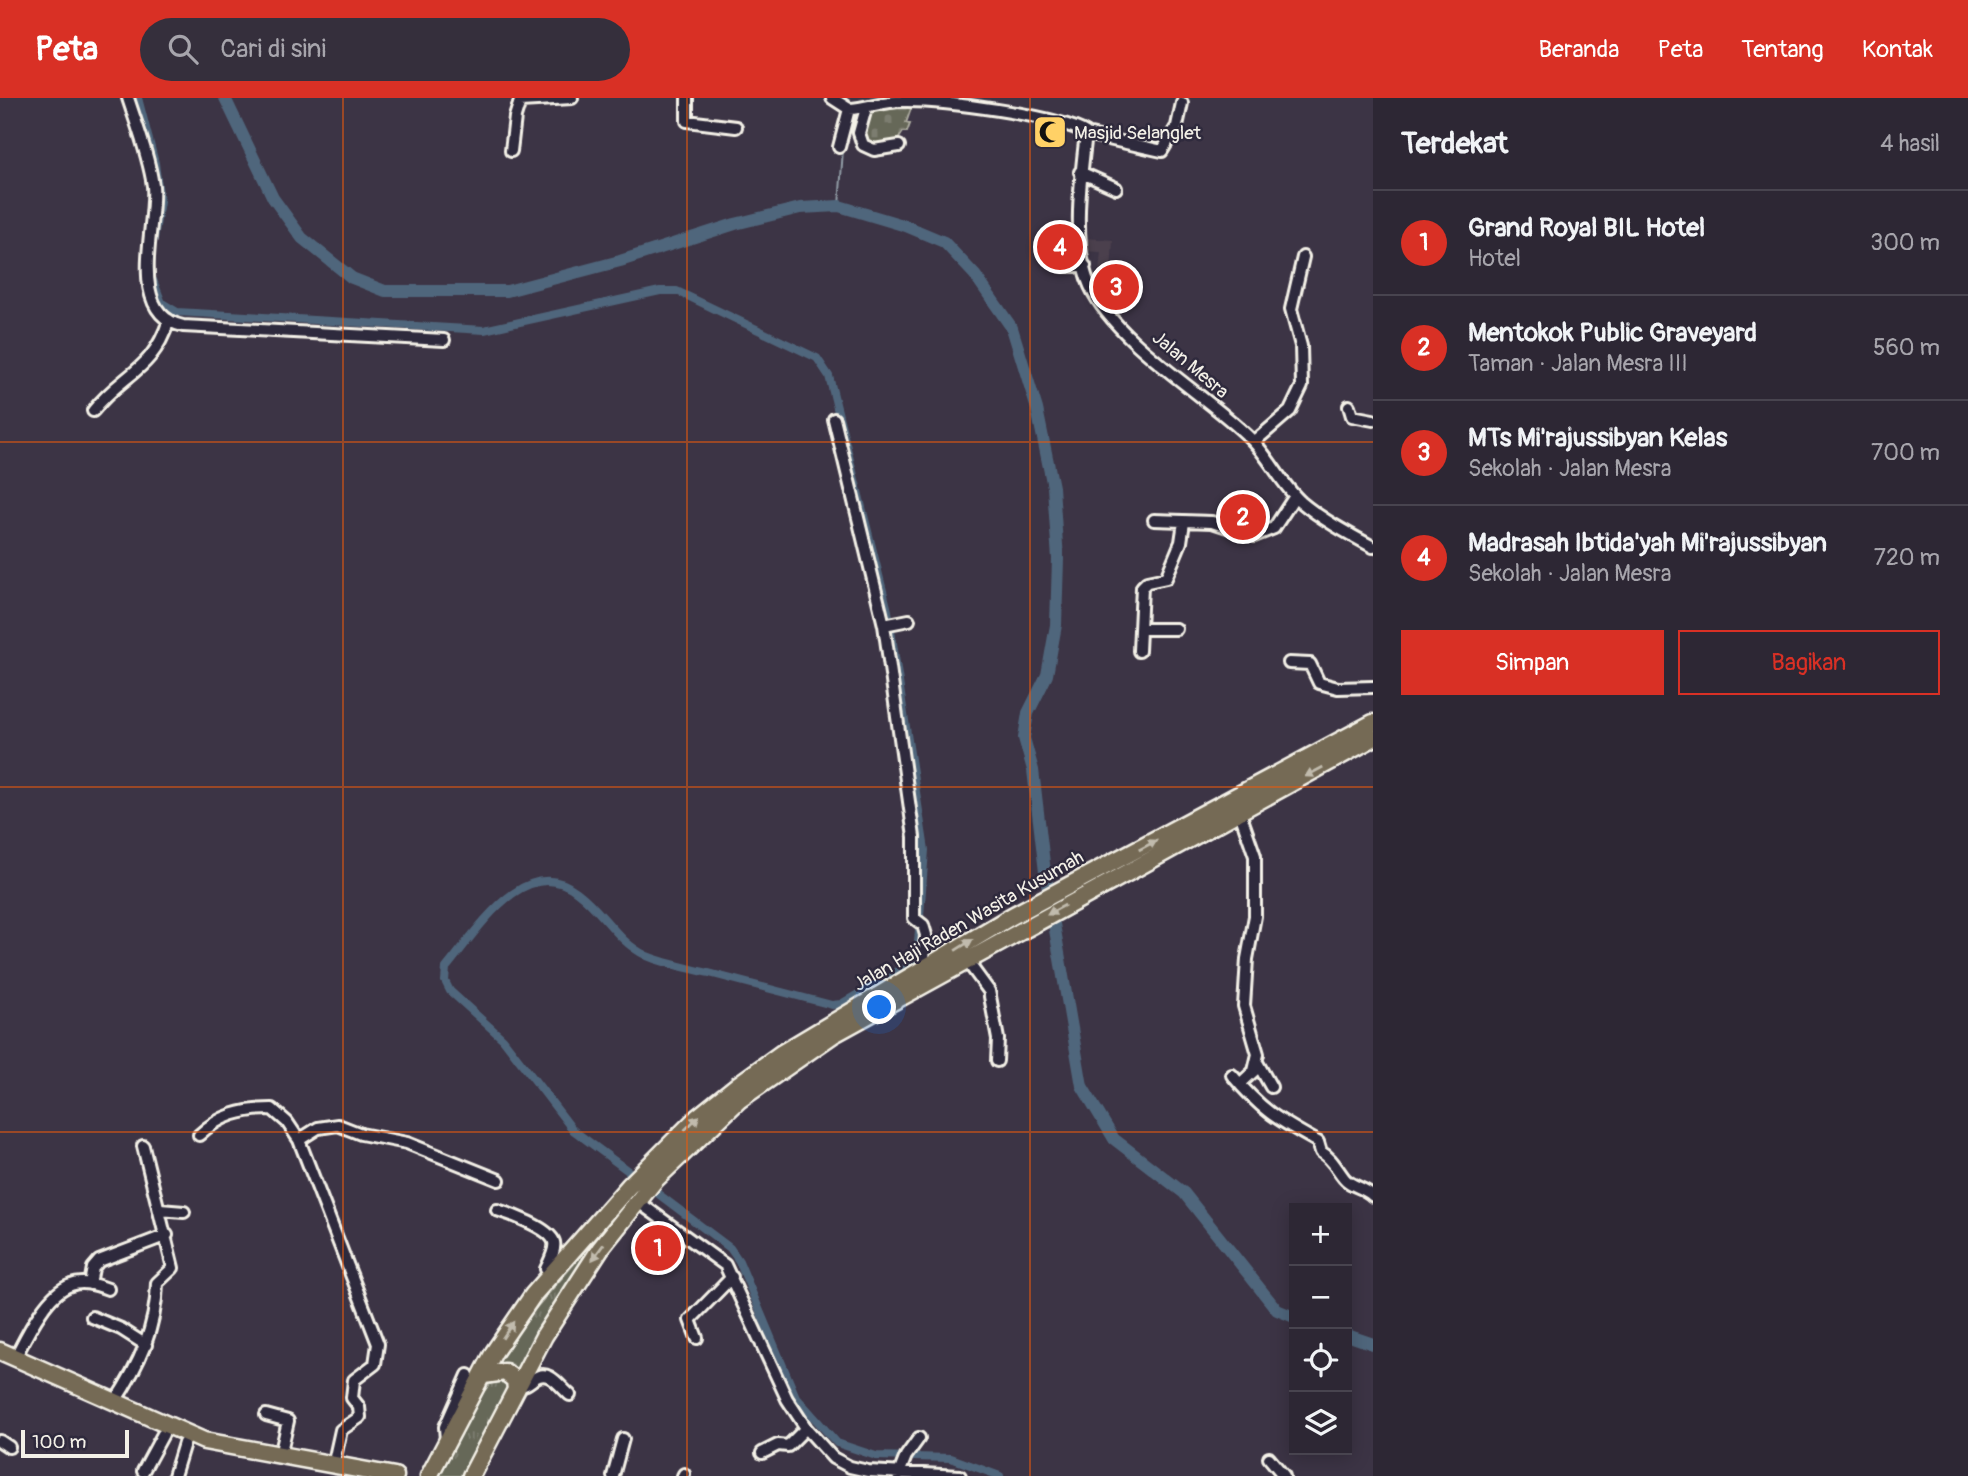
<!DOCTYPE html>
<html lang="id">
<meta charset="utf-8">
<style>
body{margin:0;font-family:Pangolin,sans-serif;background:#352f3c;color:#f1f3f6}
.controls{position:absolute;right:21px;bottom:21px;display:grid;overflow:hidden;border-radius:0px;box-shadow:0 4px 18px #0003}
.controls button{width:63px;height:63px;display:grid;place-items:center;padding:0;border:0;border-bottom:2px solid #48444f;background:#2d2734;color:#f1f3f6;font:35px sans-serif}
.scale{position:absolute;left:21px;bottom:18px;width:108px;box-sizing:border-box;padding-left:7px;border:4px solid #f4f1e8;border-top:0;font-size:19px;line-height:24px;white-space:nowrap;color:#f4f1e8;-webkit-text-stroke:5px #2f2a3d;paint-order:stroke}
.you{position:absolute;left:880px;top:910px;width:24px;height:24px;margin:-18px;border:5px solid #fff;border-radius:50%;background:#1a73e8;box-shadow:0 0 0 10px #1a73e833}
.badge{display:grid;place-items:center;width:46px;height:46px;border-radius:50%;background:#d93025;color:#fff;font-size:23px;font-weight:700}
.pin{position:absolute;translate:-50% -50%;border:4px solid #fff;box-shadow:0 2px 7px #0006}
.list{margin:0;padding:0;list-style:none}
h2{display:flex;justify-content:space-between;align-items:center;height:91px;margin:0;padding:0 28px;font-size:30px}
h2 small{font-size:23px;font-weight:400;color:#a7a5ac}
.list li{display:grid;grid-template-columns:46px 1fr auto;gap:21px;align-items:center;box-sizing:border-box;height:105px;padding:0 28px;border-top:2px solid #48444f}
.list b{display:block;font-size:26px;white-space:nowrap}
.list p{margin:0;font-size:23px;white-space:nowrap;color:#a7a5ac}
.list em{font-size:23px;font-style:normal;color:#a7a5ac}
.actions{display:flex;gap:14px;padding:21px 28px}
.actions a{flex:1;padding:16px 0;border:2px solid #d93025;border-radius:0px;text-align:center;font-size:24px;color:#d93025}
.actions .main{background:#d93025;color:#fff}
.icon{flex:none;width:38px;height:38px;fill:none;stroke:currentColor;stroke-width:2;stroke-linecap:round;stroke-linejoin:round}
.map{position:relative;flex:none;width:1373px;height:1378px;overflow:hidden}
header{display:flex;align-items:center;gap:42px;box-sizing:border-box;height:98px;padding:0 35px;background:#d93025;color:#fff}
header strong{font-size:33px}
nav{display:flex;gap:38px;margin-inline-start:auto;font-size:24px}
.search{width:490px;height:63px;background:#352f3c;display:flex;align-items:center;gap:18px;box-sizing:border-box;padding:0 24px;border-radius:38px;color:#a7a5ac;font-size:26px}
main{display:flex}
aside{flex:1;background:#2d2734}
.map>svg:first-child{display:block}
.built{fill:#4c404e}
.cemetery{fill:url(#cemetery-stones);stroke:#adaca0;stroke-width:2}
.park{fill:url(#park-tufts);stroke:#adaca0;stroke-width:2}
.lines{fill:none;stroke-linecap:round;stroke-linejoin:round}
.stream{stroke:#929ea7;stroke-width:2}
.canal{stroke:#50667b;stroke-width:8}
.river{stroke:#50667b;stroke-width:12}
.minor-casing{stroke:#f4f1e8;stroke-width:16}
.highway-casing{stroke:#f4f1e8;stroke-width:21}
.minor{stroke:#2f2a3d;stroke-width:10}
.highway{stroke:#756a55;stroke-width:16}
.oneway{fill:#c1bbad}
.grid{fill:none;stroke:#e8590c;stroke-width:2;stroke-opacity:0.55}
.labels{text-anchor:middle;stroke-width:5;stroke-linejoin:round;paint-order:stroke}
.poi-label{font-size:19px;fill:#f4f1e8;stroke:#2f2a3d;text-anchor:start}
.street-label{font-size:19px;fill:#f4f1e8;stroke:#2f2a3d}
</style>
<header>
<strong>Peta</strong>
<div class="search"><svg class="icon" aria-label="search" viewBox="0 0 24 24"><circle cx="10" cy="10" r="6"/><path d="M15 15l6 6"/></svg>Cari di sini</div>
<nav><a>Beranda</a><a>Peta</a><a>Tentang</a><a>Kontak</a></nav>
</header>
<main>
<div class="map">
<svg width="1373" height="1378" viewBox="0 0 1373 1378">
<defs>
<pattern id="cemetery-stones" width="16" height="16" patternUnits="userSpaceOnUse" patternTransform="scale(1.75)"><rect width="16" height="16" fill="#666758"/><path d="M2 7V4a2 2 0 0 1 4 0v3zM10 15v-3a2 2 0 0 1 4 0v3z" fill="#7c7d70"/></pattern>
<pattern id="park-tufts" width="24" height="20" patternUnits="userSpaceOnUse" patternTransform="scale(1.75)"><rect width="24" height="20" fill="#666758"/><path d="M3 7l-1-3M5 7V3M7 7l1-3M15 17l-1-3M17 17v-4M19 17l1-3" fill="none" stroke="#7c7d70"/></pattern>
</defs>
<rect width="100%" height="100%" fill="#3c3445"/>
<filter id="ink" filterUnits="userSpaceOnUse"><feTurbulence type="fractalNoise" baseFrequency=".0143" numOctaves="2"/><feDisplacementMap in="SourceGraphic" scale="14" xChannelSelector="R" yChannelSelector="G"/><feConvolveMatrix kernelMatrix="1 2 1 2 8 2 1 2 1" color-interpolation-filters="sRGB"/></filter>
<g filter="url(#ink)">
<path class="built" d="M1084,140L1113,142L1111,175L1099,174L1101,154L1083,153Z
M1129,178L1133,191L1102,199L1099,187Z"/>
<path class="cemetery" d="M912,8L906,25L910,26L907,34H903L894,48L876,49L858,42L868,14Z"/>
<path class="park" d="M637,1093L519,1282L495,1269L522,1226Z
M493,1282H506L508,1297L466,1378H437L479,1299Z"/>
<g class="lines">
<path class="stream" d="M839,108L843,51"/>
<path class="canal" d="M138,0L155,65L160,103L154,141
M153,182L162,205L177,214L484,232L660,193H677L817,260L829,278L888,513L925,752L917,858L913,864L841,906L832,907C791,896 750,886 709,875C689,870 666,866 647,858C616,843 604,814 577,794C524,753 475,836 446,870L445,883L450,893L503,941L573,1032L639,1081
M649,1089L730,1150L739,1163L796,1299L837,1345L876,1358L951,1360L1000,1378"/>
<path class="river" d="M225,0L273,100L302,140L352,180L385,193H507L620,163L735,126L800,110L839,108L906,128L944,144L975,177L1012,230L1037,311L1053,389L1058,461L1056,527L1047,577L1028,615L1024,640L1033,672L1045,774L1082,988L1114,1041L1184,1095L1277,1212L1294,1219
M1347,1237L1373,1246"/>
<g class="minor-casing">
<path id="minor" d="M128,0C137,28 149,59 153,88C157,128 125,215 183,228L444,242
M687,0V23L736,29
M832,0L849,11C867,10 884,3 902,3C940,2 1056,17 1086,35C1081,79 1071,146 1090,188C1117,246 1206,296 1251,341C1270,360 1281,386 1301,404C1321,421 1349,436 1373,449
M866,10L859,35L863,47L874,52L899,48
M1086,36L1162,53L1177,28L1182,5
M839,49L849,11
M511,53L515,19L520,3L572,0
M1080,74L1116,90
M1064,168H1085
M1349,308L1352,318L1373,322
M93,313C122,275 152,275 169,222
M834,321L884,527L914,739V820L923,827L926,837L923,872
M1254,344L1290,313L1302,288L1301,248L1291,211L1303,159
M1154,422L1212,424L1254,438L1274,430L1295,398
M884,527L909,522
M1140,531H1176
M1139,553L1142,489L1147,484L1166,480L1181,444L1184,424
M1289,565L1310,566L1319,585L1338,590L1373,589
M1239,712L1255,758V818L1247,861L1244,908L1258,956L1254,973L1240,986
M967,863L989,893L998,941L997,963
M1258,966L1271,989
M1232,977C1263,1014 1277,1021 1318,1044L1321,1054C1332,1060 1336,1070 1344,1080C1351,1089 1364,1089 1373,1098
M199,1037C220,1017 243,1011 272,1011L287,1024L299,1042L378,1246L375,1266L354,1282L352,1300L359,1309L360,1319L341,1332L333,1368
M299,1042L318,1030L338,1027L361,1036L407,1045L499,1082
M637,1103L725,1167L787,1301L806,1330L833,1360L850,1369L868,1373L960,1378
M160,1112L184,1114
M497,1112C510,1116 550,1130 554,1144C556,1152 549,1164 546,1171L551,1178
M90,1186L93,1170L99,1163L167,1137
M92,1219L121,1231L146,1247
M697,1240L690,1222L732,1179
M15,1260C26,1239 46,1195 71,1187C83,1182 97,1187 108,1191
M518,1288C527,1287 528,1285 535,1280C549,1270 560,1289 570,1297
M114,1305C139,1267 156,1231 157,1185L173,1170L143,1048
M266,1317L288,1323L280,1358
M446,1342L445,1329L468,1277
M0,1343L9,1349
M762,1355L778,1347L788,1348L806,1330
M1269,1360L1284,1378
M143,1373L163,1336
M174,1378L184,1345
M613,1378L623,1341
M683,1378L684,1376
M898,1378L906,1358L919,1340"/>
</g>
<g class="highway-casing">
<path id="highway" d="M0,1253L204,1343L395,1378
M484,1277L505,1274L515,1282L516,1292
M429,1378L494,1254L533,1197L629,1088L698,1019L739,986L782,955L1012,818L1373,625
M471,1378L544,1238L600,1151L655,1082L739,1002L834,936L1373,640"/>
</g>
<use href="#minor" class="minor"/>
<use href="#highway" class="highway"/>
</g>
<defs><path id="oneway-solid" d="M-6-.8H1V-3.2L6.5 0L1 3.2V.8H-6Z" transform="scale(1.75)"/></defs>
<g class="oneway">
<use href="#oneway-solid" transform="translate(1314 674) rotate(152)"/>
<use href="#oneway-solid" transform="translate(1148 747) rotate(-28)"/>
<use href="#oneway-solid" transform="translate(1056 812) rotate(151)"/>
<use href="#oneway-solid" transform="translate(964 847) rotate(-32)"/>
<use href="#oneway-solid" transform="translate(692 1025) rotate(-44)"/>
<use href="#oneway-solid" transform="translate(598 1154) rotate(126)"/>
<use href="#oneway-solid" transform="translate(508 1232) rotate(-56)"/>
</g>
</g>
<path class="grid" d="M343,0V1378M687,0V1378M1030,0V1378M0,344H1373M0,689H1373M0,1034H1373"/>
<defs>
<g id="mosque-square" transform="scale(1.75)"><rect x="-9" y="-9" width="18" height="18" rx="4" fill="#ffd166" stroke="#2f2a3d"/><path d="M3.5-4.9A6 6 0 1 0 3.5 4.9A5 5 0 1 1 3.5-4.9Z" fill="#111"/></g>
</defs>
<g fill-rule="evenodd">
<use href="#mosque-square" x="1050" y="34"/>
</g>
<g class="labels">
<g class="poi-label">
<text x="1074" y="41">Masjid Selanglet</text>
</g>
<g class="street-label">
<text transform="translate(1191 266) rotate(40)" y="7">Jalan Mesra</text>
<text transform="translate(968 822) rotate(-30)" y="7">Jalan Haji Raden Wasita Kusumah</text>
</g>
</g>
</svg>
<div class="controls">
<button>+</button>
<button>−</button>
<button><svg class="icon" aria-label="locate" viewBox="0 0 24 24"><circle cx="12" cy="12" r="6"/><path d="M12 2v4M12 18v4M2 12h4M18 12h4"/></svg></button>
<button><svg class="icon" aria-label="layers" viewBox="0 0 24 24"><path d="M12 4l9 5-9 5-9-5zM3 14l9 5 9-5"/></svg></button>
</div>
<div class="scale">100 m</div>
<div class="you"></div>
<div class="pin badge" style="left:658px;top:1150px">1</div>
<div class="pin badge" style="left:1243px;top:419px">2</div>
<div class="pin badge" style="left:1116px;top:189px">3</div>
<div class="pin badge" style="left:1060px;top:149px">4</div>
</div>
<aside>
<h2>Terdekat<small>4 hasil</small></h2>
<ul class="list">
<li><span class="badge">1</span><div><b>Grand Royal BIL Hotel</b><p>Hotel</p></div><em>300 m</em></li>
<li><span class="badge">2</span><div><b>Mentokok Public Graveyard</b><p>Taman · Jalan Mesra III</p></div><em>560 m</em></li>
<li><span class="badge">3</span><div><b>MTs Mi'rajussibyan Kelas</b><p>Sekolah · Jalan Mesra</p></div><em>700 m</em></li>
<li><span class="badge">4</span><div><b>Madrasah Ibtida'yah Mi'rajussibyan</b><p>Sekolah · Jalan Mesra</p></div><em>720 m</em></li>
</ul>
<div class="actions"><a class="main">Simpan</a><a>Bagikan</a></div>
</aside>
</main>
